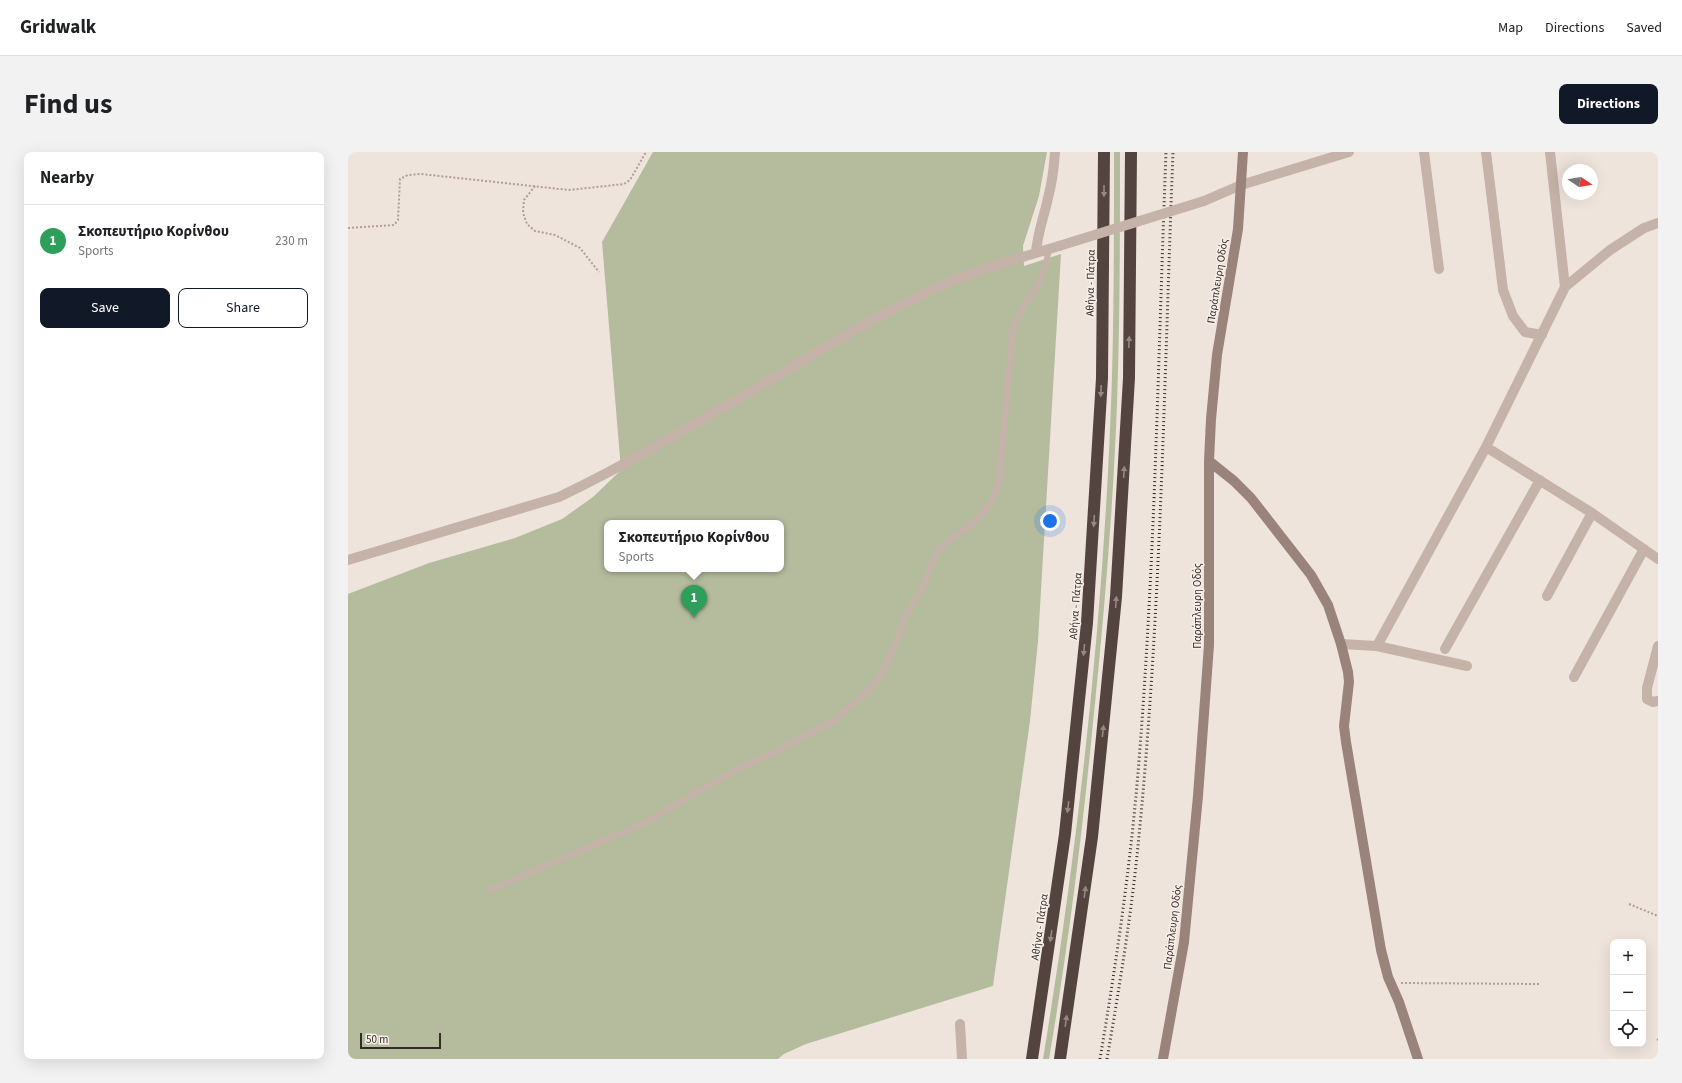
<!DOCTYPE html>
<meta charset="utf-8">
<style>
body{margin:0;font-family:"Source Sans 3",sans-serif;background:#f2f2f2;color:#202124}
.controls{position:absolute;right:12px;bottom:12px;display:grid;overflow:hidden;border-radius:8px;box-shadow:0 4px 16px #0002}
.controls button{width:36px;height:36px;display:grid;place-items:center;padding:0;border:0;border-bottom:1px solid #e0e0e0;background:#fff;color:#202124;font:20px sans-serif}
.compass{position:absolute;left:1214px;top:12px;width:36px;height:36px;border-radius:50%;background:#fff;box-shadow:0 4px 16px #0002;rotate:102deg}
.scale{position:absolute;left:12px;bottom:10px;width:81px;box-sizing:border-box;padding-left:4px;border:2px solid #342b28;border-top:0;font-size:11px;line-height:14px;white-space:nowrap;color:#342b28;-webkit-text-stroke:3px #f7efe8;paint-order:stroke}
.you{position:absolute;left:702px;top:369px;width:14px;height:14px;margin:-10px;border:3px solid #fff;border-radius:50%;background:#1a73e8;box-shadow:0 0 0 6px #1a73e833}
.badge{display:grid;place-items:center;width:26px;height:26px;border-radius:50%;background:#111827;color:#fff;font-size:13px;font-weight:700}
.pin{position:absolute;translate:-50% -33px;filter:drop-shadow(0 1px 2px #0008)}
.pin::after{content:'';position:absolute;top:21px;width:14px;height:12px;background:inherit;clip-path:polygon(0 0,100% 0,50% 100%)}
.popup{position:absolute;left:256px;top:368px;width:180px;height:52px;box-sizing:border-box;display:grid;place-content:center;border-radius:8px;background:#fff;filter:drop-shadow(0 1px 3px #0005);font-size:13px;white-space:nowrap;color:#757577}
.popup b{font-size:15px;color:#202124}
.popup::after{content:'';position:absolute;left:50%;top:100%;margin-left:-8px;border:8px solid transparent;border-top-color:#fff}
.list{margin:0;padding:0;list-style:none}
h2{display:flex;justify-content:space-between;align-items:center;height:52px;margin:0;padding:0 16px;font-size:17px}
h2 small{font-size:13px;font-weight:400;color:#757577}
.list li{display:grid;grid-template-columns:26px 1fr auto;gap:12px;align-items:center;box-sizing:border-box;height:72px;padding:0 16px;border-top:1px solid #e0e0e0}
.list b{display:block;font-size:15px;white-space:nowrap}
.list p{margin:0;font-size:13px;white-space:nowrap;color:#757577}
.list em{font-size:13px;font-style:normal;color:#757577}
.actions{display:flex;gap:8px;padding:12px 16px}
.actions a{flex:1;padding:9px 0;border:1px solid #111827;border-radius:8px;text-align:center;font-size:14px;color:#111827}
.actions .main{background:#111827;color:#fff}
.icon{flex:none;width:22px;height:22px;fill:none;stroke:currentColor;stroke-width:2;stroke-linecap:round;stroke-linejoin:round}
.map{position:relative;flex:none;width:1310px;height:907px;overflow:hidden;border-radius:8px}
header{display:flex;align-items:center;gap:24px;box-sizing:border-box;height:56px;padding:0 20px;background:#fff;border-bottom:1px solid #e0e0e0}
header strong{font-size:19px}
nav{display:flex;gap:22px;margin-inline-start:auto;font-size:14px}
.intro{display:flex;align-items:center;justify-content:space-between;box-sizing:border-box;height:96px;padding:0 24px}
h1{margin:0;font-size:28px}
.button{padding:10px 18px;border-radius:8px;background:#111827;color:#fff;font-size:14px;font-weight:700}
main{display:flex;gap:24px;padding:0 24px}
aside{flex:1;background:#fff;border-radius:8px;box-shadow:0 4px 16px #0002}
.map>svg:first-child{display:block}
.green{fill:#b5bc9e;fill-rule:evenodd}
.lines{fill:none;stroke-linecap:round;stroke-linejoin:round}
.path{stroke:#b19d94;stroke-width:2;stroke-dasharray:2 2;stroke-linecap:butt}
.lane{stroke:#c5b3a9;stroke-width:6}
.street{stroke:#c5b3a9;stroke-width:10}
.secondary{stroke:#99837b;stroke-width:10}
.highway{stroke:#544440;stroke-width:12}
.rail{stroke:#342b28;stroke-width:3;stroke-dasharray:1 3;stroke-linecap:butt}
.street-bridge{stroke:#c5b3a9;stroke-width:10}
.oneway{fill:#958883}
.labels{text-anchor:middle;stroke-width:3;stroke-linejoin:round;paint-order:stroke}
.street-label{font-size:11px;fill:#342b28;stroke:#f7efe8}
</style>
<header>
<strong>Gridwalk</strong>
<nav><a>Map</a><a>Directions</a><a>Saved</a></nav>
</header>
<div class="intro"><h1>Find us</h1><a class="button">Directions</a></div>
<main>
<aside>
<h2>Nearby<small></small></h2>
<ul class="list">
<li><span class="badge" style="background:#2e9e5b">1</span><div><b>Σκοπευτήριο Κορίνθου</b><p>Sports</p></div><em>230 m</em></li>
</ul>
<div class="actions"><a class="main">Save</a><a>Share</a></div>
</aside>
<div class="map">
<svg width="1310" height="907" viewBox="0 0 1310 907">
<rect width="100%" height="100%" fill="#efe4dc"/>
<path class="green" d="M305,0H699L691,44L675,94L676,114L713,102L690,489L682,569L645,834L458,892L436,902L430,907H0V442L81,411L167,386L214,367L245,345L273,318L254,90ZM259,371H433V417H259Z
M766,0H772C772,84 772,168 769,252C765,358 756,465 745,571C734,684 720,796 701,907H695C732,683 757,451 764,224C766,150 766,75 766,0Z"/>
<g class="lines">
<path class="path" d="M187,34L176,48L175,61L179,72L187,79L207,83L232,96L251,120
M0,76L46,73L50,68L52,27L60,23L73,22L221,38L276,32L282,28L298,0
M1281,752L1310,764
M1053,831L1193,832
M1309,887L1310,888"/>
<path class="lane" d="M142,738L296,671L388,618L421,603L486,569L520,539L534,522L550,486L556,468L574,436L590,398L604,386L628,369L643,351L651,331L665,175L679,147L690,134L697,116L701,97"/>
<path class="street" d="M1076,0L1091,117
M1138,0L1155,138L1165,164L1177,180L1194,183
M1202,0L1217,135
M856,49L893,33L1001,0
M688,101C689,82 696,65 700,46C704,31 706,16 707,0
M1138,295L1244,361L1310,407
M0,408L211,345C290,307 364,262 439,218C489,188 540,158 593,134C631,117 672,106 711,94
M1199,444L1244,361
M993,492L1029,494L1138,295L1217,135L1262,98L1296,76L1310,71
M1029,494L1119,514
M1310,494L1299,536V547L1305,550L1310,549
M1097,497L1192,328
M1226,525L1296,397
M612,872L614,907"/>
<path class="secondary" d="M861,309L886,329L903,346L963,423L980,453L993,492L1000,520L1001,530L996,574L998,590L1033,798L1040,825L1051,850L1070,907
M815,907L836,790L850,644L861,493V309L863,267L869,203L890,77L895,0"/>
<path class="highway" d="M684,907L717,682L739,471L754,226L756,0
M712,907L744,685L768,445L781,226L783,0"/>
<path class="rail" d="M752,907C768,812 782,717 790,621C807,415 810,207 818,0
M759,907C771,837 783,765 790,694C813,464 816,231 825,0"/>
<path class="street-bridge" d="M711,94L856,49"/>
</g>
<defs><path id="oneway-solid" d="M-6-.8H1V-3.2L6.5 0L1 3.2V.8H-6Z"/></defs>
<g class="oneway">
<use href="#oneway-solid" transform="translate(756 39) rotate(90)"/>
<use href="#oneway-solid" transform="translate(781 190) rotate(-88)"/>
<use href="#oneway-solid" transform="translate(753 239) rotate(92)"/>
<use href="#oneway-solid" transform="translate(776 320) rotate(-87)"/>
<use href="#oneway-solid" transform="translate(746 369) rotate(94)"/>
<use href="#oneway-solid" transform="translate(768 450) rotate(-86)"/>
<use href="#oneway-solid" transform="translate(736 498) rotate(96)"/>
<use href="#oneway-solid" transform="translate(755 579) rotate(-84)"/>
<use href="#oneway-solid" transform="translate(720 655) rotate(97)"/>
<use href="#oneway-solid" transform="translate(737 740) rotate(-82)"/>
<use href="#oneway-solid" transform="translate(703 784) rotate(98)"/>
<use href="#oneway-solid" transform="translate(718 869) rotate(-82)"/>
</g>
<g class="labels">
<g class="street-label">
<text transform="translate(869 129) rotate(-81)" y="4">Παράπλευρη Οδός</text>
<text transform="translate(742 131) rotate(-89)" y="4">Αθήνα - Πάτρα</text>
<text transform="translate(727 454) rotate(-86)" y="4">Αθήνα - Πάτρα</text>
<text transform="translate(849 454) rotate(-90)" y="4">Παράπλευρη Οδός</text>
<text transform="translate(691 775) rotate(-82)" y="4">Αθήνα - Πάτρα</text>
<text transform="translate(824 775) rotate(-83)" y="4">Παράπλευρη Οδός</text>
</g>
</g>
</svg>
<div class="controls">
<button>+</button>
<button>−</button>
<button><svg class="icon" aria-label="locate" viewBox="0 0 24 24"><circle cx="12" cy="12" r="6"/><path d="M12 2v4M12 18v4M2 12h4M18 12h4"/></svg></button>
</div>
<svg class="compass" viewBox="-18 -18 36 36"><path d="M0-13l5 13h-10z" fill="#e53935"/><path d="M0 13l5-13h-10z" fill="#757577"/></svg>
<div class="scale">50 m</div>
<div class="you"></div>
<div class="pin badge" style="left:346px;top:466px;background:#2e9e5b">1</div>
<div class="popup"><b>Σκοπευτήριο Κορίνθου</b>Sports</div>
</div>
</main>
